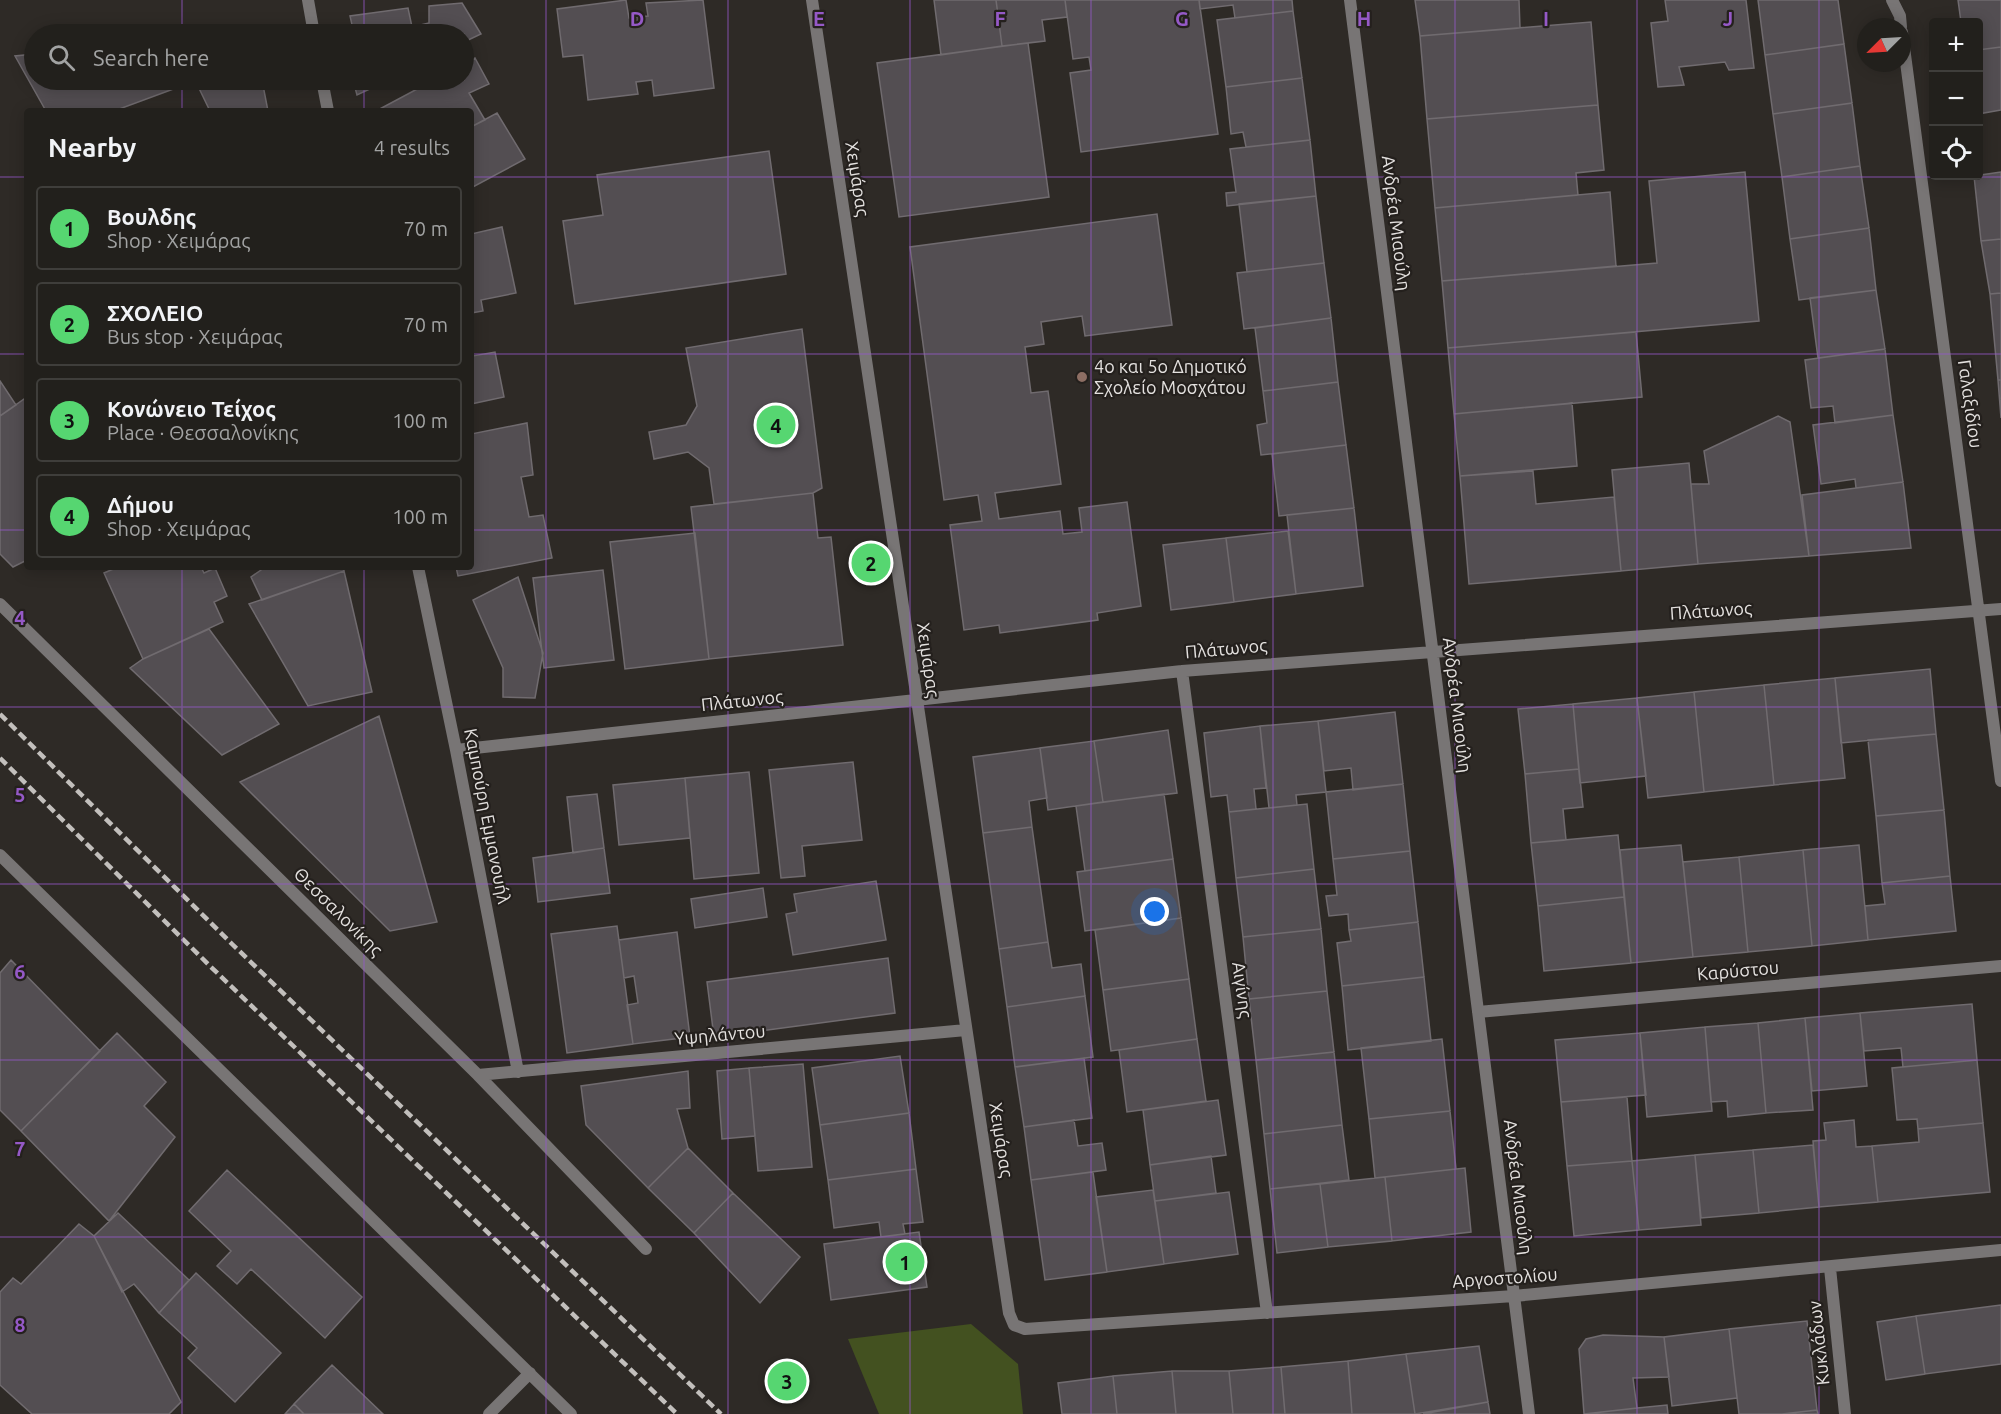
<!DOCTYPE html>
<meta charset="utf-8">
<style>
body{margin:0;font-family:Ubuntu,sans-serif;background:#2a2825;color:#f1f3f6}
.controls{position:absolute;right:18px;top:18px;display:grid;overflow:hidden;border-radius:6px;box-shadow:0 3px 15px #0003}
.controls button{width:54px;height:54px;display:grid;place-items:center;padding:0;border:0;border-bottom:2px solid #3f3e3b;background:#22201c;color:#f1f3f6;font:30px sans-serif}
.compass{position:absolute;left:1857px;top:18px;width:54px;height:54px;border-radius:50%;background:#22201c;box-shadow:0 3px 15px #0003;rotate:246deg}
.you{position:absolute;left:1155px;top:912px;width:21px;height:21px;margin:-15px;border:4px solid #fff;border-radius:50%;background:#1a73e8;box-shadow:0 0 0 9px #1a73e833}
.badge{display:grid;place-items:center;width:39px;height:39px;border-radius:50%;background:#56d671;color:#111;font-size:20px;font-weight:700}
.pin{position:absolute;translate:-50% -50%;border:3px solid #fff;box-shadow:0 2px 6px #0006}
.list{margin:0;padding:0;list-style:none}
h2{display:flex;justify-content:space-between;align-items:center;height:78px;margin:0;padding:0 24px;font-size:26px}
h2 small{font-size:20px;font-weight:400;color:#a2a3a3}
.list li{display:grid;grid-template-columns:39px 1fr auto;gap:18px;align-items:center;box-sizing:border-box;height:84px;margin:0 12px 12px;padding:0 12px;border:2px solid #3f3e3b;border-radius:6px}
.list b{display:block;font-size:22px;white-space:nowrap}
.list p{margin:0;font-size:20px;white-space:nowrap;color:#a2a3a3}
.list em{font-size:20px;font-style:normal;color:#a2a3a3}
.icon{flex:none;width:33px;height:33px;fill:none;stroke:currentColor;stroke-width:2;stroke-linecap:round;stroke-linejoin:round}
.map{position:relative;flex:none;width:2001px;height:1414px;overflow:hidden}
.search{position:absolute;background:#22201c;box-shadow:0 3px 15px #0003;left:24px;top:24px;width:450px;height:66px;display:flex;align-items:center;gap:15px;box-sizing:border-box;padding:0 21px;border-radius:33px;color:#a2a3a3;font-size:22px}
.panel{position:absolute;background:#22201c;box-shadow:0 3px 15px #0003;left:24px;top:108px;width:450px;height:462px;border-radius:6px}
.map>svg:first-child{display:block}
.green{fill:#435120}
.building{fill:#534e52;stroke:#706b6f;stroke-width:1.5}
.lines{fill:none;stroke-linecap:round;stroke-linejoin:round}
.minor{stroke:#787575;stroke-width:12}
.rail{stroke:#c2bfbc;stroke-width:4.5;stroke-dasharray:9 4.5;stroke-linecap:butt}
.grid{fill:none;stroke:#9559c7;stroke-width:1.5;stroke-opacity:0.55}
.education-dot{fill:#8d6e63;stroke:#24201d;stroke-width:2}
.labels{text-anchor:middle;stroke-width:4.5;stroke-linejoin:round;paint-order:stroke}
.street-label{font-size:18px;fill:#e4e1df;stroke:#24201d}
.poi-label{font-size:18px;fill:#e4e1df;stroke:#24201d;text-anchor:start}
.grid-label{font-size:20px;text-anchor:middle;font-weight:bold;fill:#9559c7;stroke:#24201d;stroke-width:4.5;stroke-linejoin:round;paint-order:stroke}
</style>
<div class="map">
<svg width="2001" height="1414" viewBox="0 0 2001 1414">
<rect width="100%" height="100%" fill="#2e2a26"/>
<path class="green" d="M971,1324L1018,1364L1023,1414H879L848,1339Z"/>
<path class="building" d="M626,0L629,18L648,16L646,3L703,0L714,88L654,96L652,80L636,82L638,94L588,100L583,55L563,57L557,9Z
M934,0H996L1002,46L941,55Z
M996,0H1065L1067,17L1042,20L1045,41L1002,46Z
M1065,0H1199L1218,134L1081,152L1070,73L1091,70L1089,57L1073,59Z
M1199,0H1292L1293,11L1235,18L1233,5L1200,9Z
M1415,0H1519L1520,28L1420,36Z
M1665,0H1746L1754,68L1729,70L1725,62L1679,67L1684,85L1658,87L1651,23L1668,21Z
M1758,0H1838L1844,44L1765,55Z
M1958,0H2001V47L1978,50V22H1961Z
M462,3L481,34L464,42V34H354L350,16L408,8L412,27L429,23V6Z
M1293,11L1302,78L1226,87L1217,20Z
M1591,22L1598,105L1427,119L1420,36Z
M251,28L252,34H203Z
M1028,43L1049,197L899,217L877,63Z
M1844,44L1852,103L1773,114L1765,55Z
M2001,47V110L1978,114V50Z
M34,54V80L195,81L114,111H46L15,56Z
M475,58L489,84L469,93L485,120L471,127V111H376L434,80H464V64Z
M1302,78L1310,140L1246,147L1243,132L1231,134L1226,87Z
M195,80H262L268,111H210Z
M353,80H389L357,95Z
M1852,103L1860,166L1782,177L1773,114Z
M1598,105L1604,170L1576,173L1578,195L1435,208L1427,119Z
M497,113L525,159L471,188V127Z
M1310,140L1316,196L1227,206L1226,193L1236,192L1230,149Z
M769,151L786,274L575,304L563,221L603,215L597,175Z
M1860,166L1869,228L1790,239L1782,177Z
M1745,172L1759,321L1448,348L1442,281L1657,263L1649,181Z
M2001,172V239L1981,241L1974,176Z
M1610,192L1616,266L1442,281L1435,208Z
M1316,196L1324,263L1247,272L1239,204Z
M1157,214L1172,325L1085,336L1082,316L1041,322L1044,344L1025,347L1031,393L1048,391L1061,484L995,493L999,519L1060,511L1063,534L1082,532L1079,508L1127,502L1141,606L1097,613L1098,620L1000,633L999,625L964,630L950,525L982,521L978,495L944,500L910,247Z
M502,227L516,293L481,300L483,311L471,313V234Z
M1869,228L1876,290L1799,300L1790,239Z
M2001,239V293L1990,294L1981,241Z
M1324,263L1331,318L1244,329L1237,273Z
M1876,290L1885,349L1818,358L1810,298Z
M2001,293V380H1998L1990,294Z
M1331,318L1338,382L1263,391L1255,328Z
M802,329L822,488L813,493L714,504L709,468L688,452L654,459L649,432L686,425L697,406L686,348Z
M1636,332L1642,397L1454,414L1448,348Z
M471,348L473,356L495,352L504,397L471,404Z
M1885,349L1893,415L1835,423L1833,406L1811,408L1805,360Z
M1998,380H2001V418Z
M0,381L16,405L0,416Z
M1338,382L1346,445L1261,455L1257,425L1267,423L1263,391Z
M27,397V560L13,567L0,554V416Z
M1572,403L1577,466L1460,476L1454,414Z
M1893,415L1903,482L1856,488L1855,479L1821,484L1813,425Z
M1778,416L1790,422L1809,556L1698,564L1691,484H1709L1704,451Z
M527,423L533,475L521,477L529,517L543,515L552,558L458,576L456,567H471V434Z
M1346,445L1354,508L1279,516L1272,454Z
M1689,463L1698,564L1621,571L1612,470Z
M1533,471L1536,504L1614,497L1621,571L1469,584L1460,476Z
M1903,482L1911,548L1809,556L1802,495Z
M813,493L818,538L831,537L843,645L709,659L691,507Z
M1354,508L1363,586L1296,594L1287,515Z
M1288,531L1296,594L1234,602L1226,538Z
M695,533L709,659L625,669L610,542Z
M1226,538L1234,602L1171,610L1163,545Z
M118,567H201L204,573L215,568L227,596L214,602L223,622L143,659L104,573Z
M260,567H343L344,571L262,600L251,577L261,570Z
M603,570L614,660L544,668L533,578Z
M344,571L372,692L308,706L249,604Z
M518,577L543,653L535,698L503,697V668L473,600Z
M209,629L279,724L222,755L130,668L143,659Z
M1930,669L1936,734L1841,743L1835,678Z
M1835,678L1845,778L1774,785L1764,685Z
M1764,685L1774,785L1704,792L1694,692Z
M1694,692L1704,792L1648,798L1637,698Z
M1637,698L1646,776L1580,783L1573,704Z
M1573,704L1579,769L1525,774L1518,709Z
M1395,712L1403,784L1353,790L1351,768L1324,771L1318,721Z
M379,716L437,922L390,931L240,782Z
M1318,721L1326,792L1296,795L1297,805L1269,808L1260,726Z
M1260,726L1266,788L1254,789L1256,809L1229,812L1227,795L1211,797L1204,733Z
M1168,730L1177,793L1103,802L1094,741Z
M1936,734L1944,810L1876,816L1868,740Z
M1094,741L1103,802L1048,810L1040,748Z
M1040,748L1047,798L1029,801L1032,827L983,833L973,757Z
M853,762L862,840L802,846L805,876L781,878L769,770Z
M1579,769L1583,807L1563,809L1566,840L1531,843L1525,774Z
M749,772L759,873L694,879L685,778Z
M685,778L690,838L619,845L613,785Z
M1403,784L1410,851L1333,859L1326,792Z
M597,794L604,848L573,853L567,797Z
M1164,794L1173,859L1085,871L1076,806Z
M1307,804L1314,869L1236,878L1229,812Z
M1944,810L1950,876L1882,883L1876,816Z
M1032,827L1048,942L999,949L983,833Z
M1618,835L1624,897L1538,906L1531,843Z
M1681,845L1693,957L1631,963L1620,850Z
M1859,845L1868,940L1812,946L1803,850Z
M604,848L610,893L538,902L533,858Z
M1803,850L1812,946L1748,952L1739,857Z
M1410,851L1418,922L1349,930L1348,914L1329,916L1326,896L1337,895L1333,859Z
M1739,857L1748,952L1693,957L1683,862Z
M1173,859L1181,918L1085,931L1077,872Z
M1314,869L1321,929L1243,937L1236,878Z
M1950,876L1956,931L1868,940L1865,906L1885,904L1882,883Z
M876,881L886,940L793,955L786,914L797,912L794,894Z
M763,888L767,917L695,928L691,899Z
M1624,897L1631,963L1544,971L1538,906Z
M1181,918L1189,979L1103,990L1095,930Z
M1418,922L1424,977L1342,986L1337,943L1351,941L1349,930Z
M617,926L633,1044L567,1053L551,934Z
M1321,929L1327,991L1249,999L1243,937Z
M677,932L690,1037L633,1044L627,1005L638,1003L634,976L624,978L619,940Z
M1048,942L1052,968L1081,964L1085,996L1007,1007L999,949Z
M888,958L895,1013L714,1037L707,982Z
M11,960L100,1051L21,1131L0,1110V973Z
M1424,977L1431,1041L1348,1050L1342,986Z
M1189,979L1197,1039L1111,1051L1103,990Z
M1327,991L1334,1052L1256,1060L1249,999Z
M1085,996L1093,1057L1015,1067L1007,1007Z
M1972,1004L1977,1060L1903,1067L1901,1048L1864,1051L1860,1013Z
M1860,1013L1867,1086L1812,1091L1805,1018Z
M1805,1018L1813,1110L1766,1113L1758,1023Z
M1758,1023L1766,1113L1728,1117L1727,1101L1711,1102L1705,1027Z
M1705,1027L1712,1111L1647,1117L1640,1033Z
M117,1033L166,1082L144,1106L175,1137L109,1221L21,1131Z
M1640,1033L1646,1095L1561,1102L1555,1040Z
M1197,1039L1206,1101L1127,1112L1119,1050Z
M1442,1039L1450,1111L1369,1119L1361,1048Z
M1334,1052L1342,1125L1264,1134L1256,1060Z
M900,1056L909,1113L820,1125L812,1068Z
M1084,1058L1092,1118L1024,1127L1015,1067Z
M1977,1060L1983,1123L1918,1129L1917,1119L1897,1120L1892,1068Z
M803,1064L812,1167L758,1171L749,1068Z
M749,1068L755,1136L722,1139L717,1071Z
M688,1071L690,1108L677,1109L688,1148L648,1188L586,1125L581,1086Z
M1627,1097L1632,1161L1567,1166L1561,1102Z
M1218,1100L1226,1155L1150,1165L1143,1110Z
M1450,1111L1456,1169L1375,1178L1369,1119Z
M909,1113L916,1169L828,1180L820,1125Z
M1074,1120L1078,1146L1102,1143L1106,1170L1031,1180L1024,1127Z
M1854,1120L1856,1147L1872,1146L1878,1202L1819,1207L1813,1141L1826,1140L1824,1123Z
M1983,1123L1990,1192L1878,1202L1872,1146L1919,1142L1918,1129Z
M1342,1125L1349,1180L1270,1189L1264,1134Z
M1813,1145L1819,1207L1759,1213L1753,1150Z
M688,1148L733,1193L694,1233L648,1188Z
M1753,1150L1759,1213L1701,1218L1695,1155Z
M1695,1155L1701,1225L1639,1230L1632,1161Z
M1211,1156L1216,1193L1155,1201L1150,1165Z
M1632,1161L1639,1230L1574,1236L1567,1166Z
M1465,1168L1471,1232L1392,1241L1385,1177Z
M916,1169L923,1222L903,1224L905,1234L881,1237L879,1222L834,1228L828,1180Z
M227,1170L362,1297L325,1338L251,1269L237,1284L217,1266L231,1251L189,1211Z
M1093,1172L1107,1272L1045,1280L1031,1180Z
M1385,1177L1392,1241L1328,1247L1320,1184Z
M1320,1184L1328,1247L1277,1253L1270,1189Z
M1153,1190L1164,1264L1107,1272L1096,1197Z
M1229,1192L1238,1254L1164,1264L1155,1201Z
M733,1193L800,1257L760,1303L694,1233Z
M118,1213L189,1280L159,1313L134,1284L122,1292L94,1236Z
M79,1224L94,1236L181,1402L169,1414H32L0,1385V1292L13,1278L21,1284Z
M919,1232L927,1287L831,1300L824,1244Z
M196,1273L281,1353L235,1402L188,1358L197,1348L159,1313Z
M2001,1305V1364L1925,1374L1916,1316Z
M1916,1316L1925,1374L1886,1380L1877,1322Z
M1807,1321L1817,1410L1782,1414H1739L1729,1329Z
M1729,1329L1737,1398L1672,1406L1664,1337Z
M1603,1335L1664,1337L1669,1377L1633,1378L1637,1408L1584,1414L1579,1349L1586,1339Z
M1479,1346L1488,1402L1415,1414L1406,1354Z
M1406,1354L1415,1414H1352L1348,1361Z
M1348,1361L1352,1414H1285L1281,1367Z
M332,1365L383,1414H304L294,1404Z
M1281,1367L1285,1414H1233L1229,1371Z
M1172,1371L1176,1414H1117L1113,1376Z
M1172,1371H1229L1233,1414H1176Z
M1113,1376L1117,1414H1062L1058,1383Z
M1488,1402L1490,1414H1423Z
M294,1404L304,1414H285Z
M1667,1405L1668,1414H1585L1637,1408Z
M1817,1410L1818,1414H1782Z"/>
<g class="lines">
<path class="minor" d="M308,0L314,34
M812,0L1009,1313L1014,1325L1025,1329L1514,1296L2001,1250
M1350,0L1529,1414
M1892,0L1900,16L1901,27
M1902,32L2001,781
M322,80L328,111
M418,567L456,750L518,1072
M0,604L478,1075L646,1249
M1182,671L1267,1313
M456,750L1182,671L2001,609
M0,855L571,1414
M1478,1012L2001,966
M478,1075L966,1030
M1830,1268L1845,1414
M489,1414L530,1373"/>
<path class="rail" d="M0,714L232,944L721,1414
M0,758L211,967L677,1414"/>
</g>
<path class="grid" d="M182,0V34M364,0V34M546,0V1414M728,0V1414M910,0V1414M1091,0V1414M1273,0V1414M1455,0V1414M1637,0V1414M1819,0V1414M182,80V111M364,80V111M0,177H27M471,177H2001M0,354H27M471,354H2001M0,530H27M471,530H2001M182,567V1414M364,567V1414M0,707H2001M0,884H2001M0,1060H2001M0,1237H2001"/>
<circle class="education-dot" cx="1082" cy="377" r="6"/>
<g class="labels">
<g class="street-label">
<text transform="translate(857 179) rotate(81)" y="6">Χειμάρας</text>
<text transform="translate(1396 223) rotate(83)" y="6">Ανδρέα Μιαούλη</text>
<text transform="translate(1970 404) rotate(82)" y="6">Γαλαξιδίου</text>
<text transform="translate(1711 611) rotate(-4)" y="6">Πλάτωνος</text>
<text transform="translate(1226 649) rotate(-5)" y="6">Πλάτωνος</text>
<text transform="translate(928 660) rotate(82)" y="6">Χειμάρας</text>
<text transform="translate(742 701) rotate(-6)" y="6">Πλάτωνος</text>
<text transform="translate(1457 705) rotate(83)" y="6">Ανδρέα Μιαούλη</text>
<text transform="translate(487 816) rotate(79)" y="6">Καμπούρη Εμμανουήλ</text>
<text transform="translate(338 912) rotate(45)" y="6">Θεσσαλονίκης</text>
<text transform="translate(1738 971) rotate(-5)" y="6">Καρύστου</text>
<text transform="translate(1242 990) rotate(82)" y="6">Αιγίνης</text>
<text transform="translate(720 1035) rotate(-5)" y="6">Υψηλάντου</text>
<text transform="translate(1001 1140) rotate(81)" y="6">Χειμάρας</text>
<text transform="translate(1518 1187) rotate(83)" y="6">Ανδρέα Μιαούλη</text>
<text transform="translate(1505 1278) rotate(-4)" y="6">Αργοστολίου</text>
<text transform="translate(1819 1343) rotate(-96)" y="6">Κυκλάδων</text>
</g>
<g class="poi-label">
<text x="1094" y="373">4ο και 5ο Δημοτικό<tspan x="1094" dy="21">Σχολείο Μοσχάτου</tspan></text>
</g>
</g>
<g class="grid-label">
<text x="637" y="26">D</text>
<text x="819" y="26">E</text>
<text x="1000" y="26">F</text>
<text x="1182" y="26">G</text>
<text x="1364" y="26">H</text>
<text x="1546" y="26">I</text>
<text x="1728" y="26">J</text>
<text x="20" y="625">4</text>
<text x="20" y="802">5</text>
<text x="20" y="979">6</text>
<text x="20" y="1156">7</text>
<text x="20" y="1332">8</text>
</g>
</svg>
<div class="controls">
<button>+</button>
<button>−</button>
<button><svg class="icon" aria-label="locate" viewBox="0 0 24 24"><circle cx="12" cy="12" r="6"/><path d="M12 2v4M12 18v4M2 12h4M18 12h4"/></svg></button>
</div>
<svg class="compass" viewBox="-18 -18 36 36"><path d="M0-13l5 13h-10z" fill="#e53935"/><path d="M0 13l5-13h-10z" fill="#a2a3a3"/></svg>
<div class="you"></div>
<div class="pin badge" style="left:905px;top:1262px">1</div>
<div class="pin badge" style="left:871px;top:563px">2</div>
<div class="pin badge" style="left:787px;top:1381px">3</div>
<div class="pin badge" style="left:776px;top:425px">4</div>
<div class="search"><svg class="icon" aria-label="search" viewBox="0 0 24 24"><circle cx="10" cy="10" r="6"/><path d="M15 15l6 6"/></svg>Search here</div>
<section class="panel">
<h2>Nearby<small>4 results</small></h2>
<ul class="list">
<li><span class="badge">1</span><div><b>Βουλδης</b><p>Shop · Χειμάρας</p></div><em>70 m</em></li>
<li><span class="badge">2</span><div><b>ΣΧΟΛΕΙΟ</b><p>Bus stop · Χειμάρας</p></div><em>70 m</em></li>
<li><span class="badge">3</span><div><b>Κονώνειο Τείχος</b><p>Place · Θεσσαλονίκης</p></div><em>100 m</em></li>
<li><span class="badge">4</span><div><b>Δήμου</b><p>Shop · Χειμάρας</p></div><em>100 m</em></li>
</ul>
</section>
</div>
